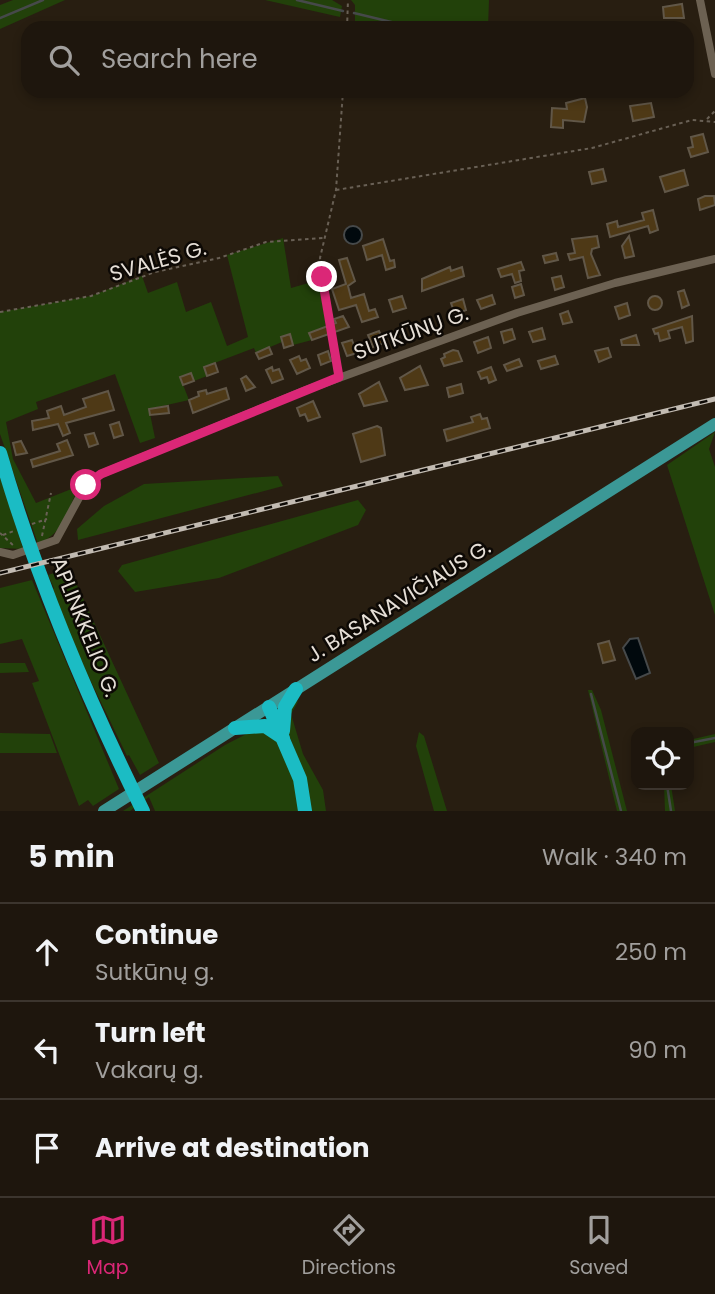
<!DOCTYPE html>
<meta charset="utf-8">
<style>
body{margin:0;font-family:Poppins,sans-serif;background:#261f16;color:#f1f3f6}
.controls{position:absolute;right:21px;bottom:21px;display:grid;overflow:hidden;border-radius:14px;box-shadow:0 4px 10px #0003}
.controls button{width:63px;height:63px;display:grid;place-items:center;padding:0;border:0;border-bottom:2px solid #3c352e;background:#1e160d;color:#f1f3f6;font:35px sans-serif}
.stop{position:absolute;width:21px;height:21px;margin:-16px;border:5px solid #db2777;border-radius:50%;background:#fff}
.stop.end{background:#db2777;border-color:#fff;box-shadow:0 2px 7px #0008}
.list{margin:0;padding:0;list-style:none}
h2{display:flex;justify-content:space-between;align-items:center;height:91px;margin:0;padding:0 28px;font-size:30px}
h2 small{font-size:23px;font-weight:400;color:#a19f9d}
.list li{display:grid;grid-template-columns:46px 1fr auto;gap:21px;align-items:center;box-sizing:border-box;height:98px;padding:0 28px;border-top:2px solid #3c352e}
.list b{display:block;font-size:26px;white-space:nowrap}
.list p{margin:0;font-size:23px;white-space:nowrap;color:#a19f9d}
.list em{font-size:23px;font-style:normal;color:#a19f9d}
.icon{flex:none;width:38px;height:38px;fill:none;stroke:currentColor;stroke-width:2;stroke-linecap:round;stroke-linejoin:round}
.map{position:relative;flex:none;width:715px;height:811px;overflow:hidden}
.search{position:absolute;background:#1e160d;box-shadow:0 4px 10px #0003;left:21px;right:21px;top:21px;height:77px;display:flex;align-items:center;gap:18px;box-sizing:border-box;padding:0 24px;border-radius:21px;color:#a19f9d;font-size:26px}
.sheet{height:385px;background:#1e160d}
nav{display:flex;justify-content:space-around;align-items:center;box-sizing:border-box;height:98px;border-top:2px solid #3c352e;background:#1e160d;font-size:19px;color:#a19f9d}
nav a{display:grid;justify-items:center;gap:4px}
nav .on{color:#db2777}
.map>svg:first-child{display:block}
.green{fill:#22410a}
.water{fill:#01090d;stroke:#46494a;stroke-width:2}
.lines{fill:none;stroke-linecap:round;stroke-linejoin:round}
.stream{stroke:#46494a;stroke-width:2.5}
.building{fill:#4e3916;stroke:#615748;stroke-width:2}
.path{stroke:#696055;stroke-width:2;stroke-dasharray:3.5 3.5;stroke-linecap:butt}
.street{stroke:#6c6152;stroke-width:8}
.primary{stroke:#3b9896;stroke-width:12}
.highway{stroke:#1bbcc4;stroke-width:14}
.rail-casing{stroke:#c2bbb2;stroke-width:5}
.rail{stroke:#0d0905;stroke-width:2.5;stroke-dasharray:8;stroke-linecap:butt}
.route{stroke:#db2777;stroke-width:9}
.labels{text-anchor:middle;stroke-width:5;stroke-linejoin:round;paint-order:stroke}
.street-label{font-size:21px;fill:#e6dfd7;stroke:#0d0905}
</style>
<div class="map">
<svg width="715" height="811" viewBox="0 0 715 811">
<rect width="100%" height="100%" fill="#281e11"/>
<path class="green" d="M13,0H65L0,29V5Z
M265,0H332L342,6L340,17Z
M351,0H489L488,28H382L355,22V5Z
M283,238L291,288L319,280L326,327L310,333L312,340L293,345L289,334L281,337L282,342L256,353L254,348L204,367L207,376L194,381L191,373L180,377L189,400L149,409L155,438L140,443L115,374L36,402L38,409L6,422L13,459L36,503L79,486C67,511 65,532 38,544L0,434V312L91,296L142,276L148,293L177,282L186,312L211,302L227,346L248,337L227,255Z
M715,432L709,449L715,467V615L667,465Z
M0,476L23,549L0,548Z
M278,476L283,486L78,540L77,529L104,506L144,484Z
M358,500L366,510L358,525L219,578L135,592L118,571L122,565Z
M69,568L159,763L140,775L129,755L127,756L83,665L51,590L54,588L48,575Z
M32,580L119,789L93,806L88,800L79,806L32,683L39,681L22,639L0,644V588Z
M0,663H25L29,672L0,673Z
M588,690H592L601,710L627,811H617Z
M299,700L291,714L303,754L323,790L326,811H311L304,773L288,733L291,707Z
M256,729L277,739L294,776L299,811H155L149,797L130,811H123L225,745Z
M419,732L424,736L447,811H434L416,746Z
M0,733L50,734L57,753H0Z
M715,734V742L689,748V740Z
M664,785H671L675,811H665Z"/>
<path class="water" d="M344 235a9 9 0 1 1 18 0a9 9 0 1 1-18 0Z
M638,638L650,673L636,679L623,648L630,639Z"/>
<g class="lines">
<path class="stream" d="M297,0L343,11
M354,13L416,28
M0,18L43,0
M591,694L621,811
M689,743L715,738
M667,785L671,811"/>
</g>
<path class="building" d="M682,4L684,18H664L663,7Z
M585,98L587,107L584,122L563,120V128L551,127L552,108L567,109L566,103Z
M651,103L654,117L633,121L630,106Z
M703,134L708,152L691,157L688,148L693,147L691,137Z
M603,169L606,181L592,184L589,172Z
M684,170L688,185L665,192L660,177Z
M705,196H714L715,205L700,210L698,199Z
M653,210L658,230L650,233L648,226L610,237L607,224L617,221L618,227L644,220L642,213Z
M597,236L599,247L592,249L591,254L600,275L588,278L583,257L570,260L568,254L575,253L572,239Z
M629,236L634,256L625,258L622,246Z
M383,239L390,261L394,260L395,267L386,270L382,255L367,260L363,246Z
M556,253L558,260L545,263L543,256Z
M347,258L355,281L348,286L351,298L364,294L369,311L375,309L378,317L362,322L356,305L339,310L332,289L346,284L339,260Z
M521,262L524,270L519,271L521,281L515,283L512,274L501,277L498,269Z
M450,267L451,271L462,267L464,276L422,291V279Z
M561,276L564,287L555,290L552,278Z
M521,284L524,295L515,298L512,287Z
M684,290L689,305L682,308L678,292Z
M492,295L495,304L481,309L477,300Z
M402,296L406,308L393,312L389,300Z
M648 303a7 7 0 1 1 14 0a7 7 0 1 1-14 0Z
M463,299L466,310L455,314L451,303Z
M627,303L630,315L619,319L615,307Z
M568,311L572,322L563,324L560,314Z
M343,316L349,327L312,340L309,333L336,323L334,319Z
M692,316L693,341L686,343L682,327L668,331L670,338L660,341L658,333L655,334L653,329Z
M542,328L545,339L533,342L529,332Z
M512,329L515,339L504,343L501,332Z
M379,331L384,343L373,347L368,335Z
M290,334L293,345L284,348L281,337Z
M636,335L639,345H622L621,340Z
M488,337L491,348L478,353L474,342Z
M352,340L357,353L347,356L342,343Z
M269,347L272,354L259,359L256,353Z
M608,348L611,357L599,362L595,351Z
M453,350L458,351L462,361L444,366L441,359L445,357L444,354Z
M328,351L331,361L321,365L318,355Z
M299,356L301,361L306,359L310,368L297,374L290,360Z
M555,356L558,364L541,369L538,361Z
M519,359L522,366L507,371L504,365Z
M215,363L218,372L207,376L204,367Z
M420,366L428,385L405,390L400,378Z
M272,367L273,371L279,369L283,379L272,383L266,370Z
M491,367L496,380L489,383L487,377L481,379L478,372Z
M191,373L194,381L183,385L180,377Z
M246,376L255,387L246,391L241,379Z
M379,382L387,401L364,406L359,394Z
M461,384L463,393L449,397L447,388Z
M226,388L229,399L193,413L189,400L199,396L198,392L206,390L207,394Z
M108,391L114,410L66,423L70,433L63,436L58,424L33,430L32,421L49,418L47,411L61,406L64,415L86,407L83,399Z
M313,401L320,417L308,421L305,414L300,416L297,408Z
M168,406L169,413L150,415L149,409Z
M480,414L482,419L487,418L490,428L447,441L444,430L473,422L471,417Z
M119,422L123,435L114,438L110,425Z
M377,426L381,428L385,455L361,462L353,434Z
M94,433L98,444L89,447L85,435Z
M67,440L73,455L33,467L31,460L60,451L57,444Z
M21,441L27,453L16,455L13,443Z
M609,641L615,660L603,663L598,644Z"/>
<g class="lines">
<path class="path" d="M347,28L348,0
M707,119L715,111
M336,190L592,148L692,120L715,122
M0,312L91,296L155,272L219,258L266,242L324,238
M337,370L320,258L336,190L343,91
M32,524L47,519
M0,533L14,546
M3,535L14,531
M42,536L51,493"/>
<path class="street" d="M700,0L715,74
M0,552L13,555L56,540L86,485L101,474L306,390L517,313L615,283L715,259"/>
<path class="primary" d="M104,811L715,424"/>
<path class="highway" d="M0,453C36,577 86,696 143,811
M269,707L300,779L305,811
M235,728L265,726L283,738
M283,731L285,707L296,689"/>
<g class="rail-casing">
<path id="rail" d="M0,573L715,399"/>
</g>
<use href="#rail" class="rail"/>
</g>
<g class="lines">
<path class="route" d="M86,485L101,474L339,377L322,277"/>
</g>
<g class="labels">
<g class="street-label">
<text transform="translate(158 261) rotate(-16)" y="7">SVALĖS G.</text>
<text transform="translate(411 333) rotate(-20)" y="7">SUTKŪNŲ G.</text>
<text transform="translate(399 601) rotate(-32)" y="7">J. BASANAVIČIAUS G.</text>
<text transform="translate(85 627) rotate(68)" y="7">APLINKKELIO G.</text>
</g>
</g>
</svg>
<div class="controls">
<button><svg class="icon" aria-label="locate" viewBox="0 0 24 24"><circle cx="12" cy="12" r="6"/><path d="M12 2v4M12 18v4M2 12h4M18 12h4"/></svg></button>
</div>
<div class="stop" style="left:86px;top:485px"></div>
<div class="stop end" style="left:322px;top:277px"></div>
<div class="search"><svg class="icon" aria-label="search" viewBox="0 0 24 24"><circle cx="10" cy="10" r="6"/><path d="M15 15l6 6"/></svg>Search here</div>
</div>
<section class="sheet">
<h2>5 min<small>Walk · 340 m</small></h2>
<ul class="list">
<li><svg class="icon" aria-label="ahead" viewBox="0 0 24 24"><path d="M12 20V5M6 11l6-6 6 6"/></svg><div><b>Continue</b><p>Sutkūnų g.</p></div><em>250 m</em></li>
<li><svg class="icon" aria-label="left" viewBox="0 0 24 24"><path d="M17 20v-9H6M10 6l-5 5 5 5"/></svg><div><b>Turn left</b><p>Vakarų g.</p></div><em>90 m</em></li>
<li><svg class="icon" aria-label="arrive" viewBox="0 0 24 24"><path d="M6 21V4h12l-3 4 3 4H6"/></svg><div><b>Arrive at destination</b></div></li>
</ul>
</section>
<nav>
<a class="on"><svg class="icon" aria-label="map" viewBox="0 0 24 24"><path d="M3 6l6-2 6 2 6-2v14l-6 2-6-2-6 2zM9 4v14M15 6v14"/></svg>Map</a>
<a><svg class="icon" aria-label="directions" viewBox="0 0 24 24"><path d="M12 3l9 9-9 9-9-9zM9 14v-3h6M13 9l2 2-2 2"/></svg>Directions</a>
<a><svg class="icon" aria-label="saved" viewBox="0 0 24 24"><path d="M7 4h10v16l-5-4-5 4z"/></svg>Saved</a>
</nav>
